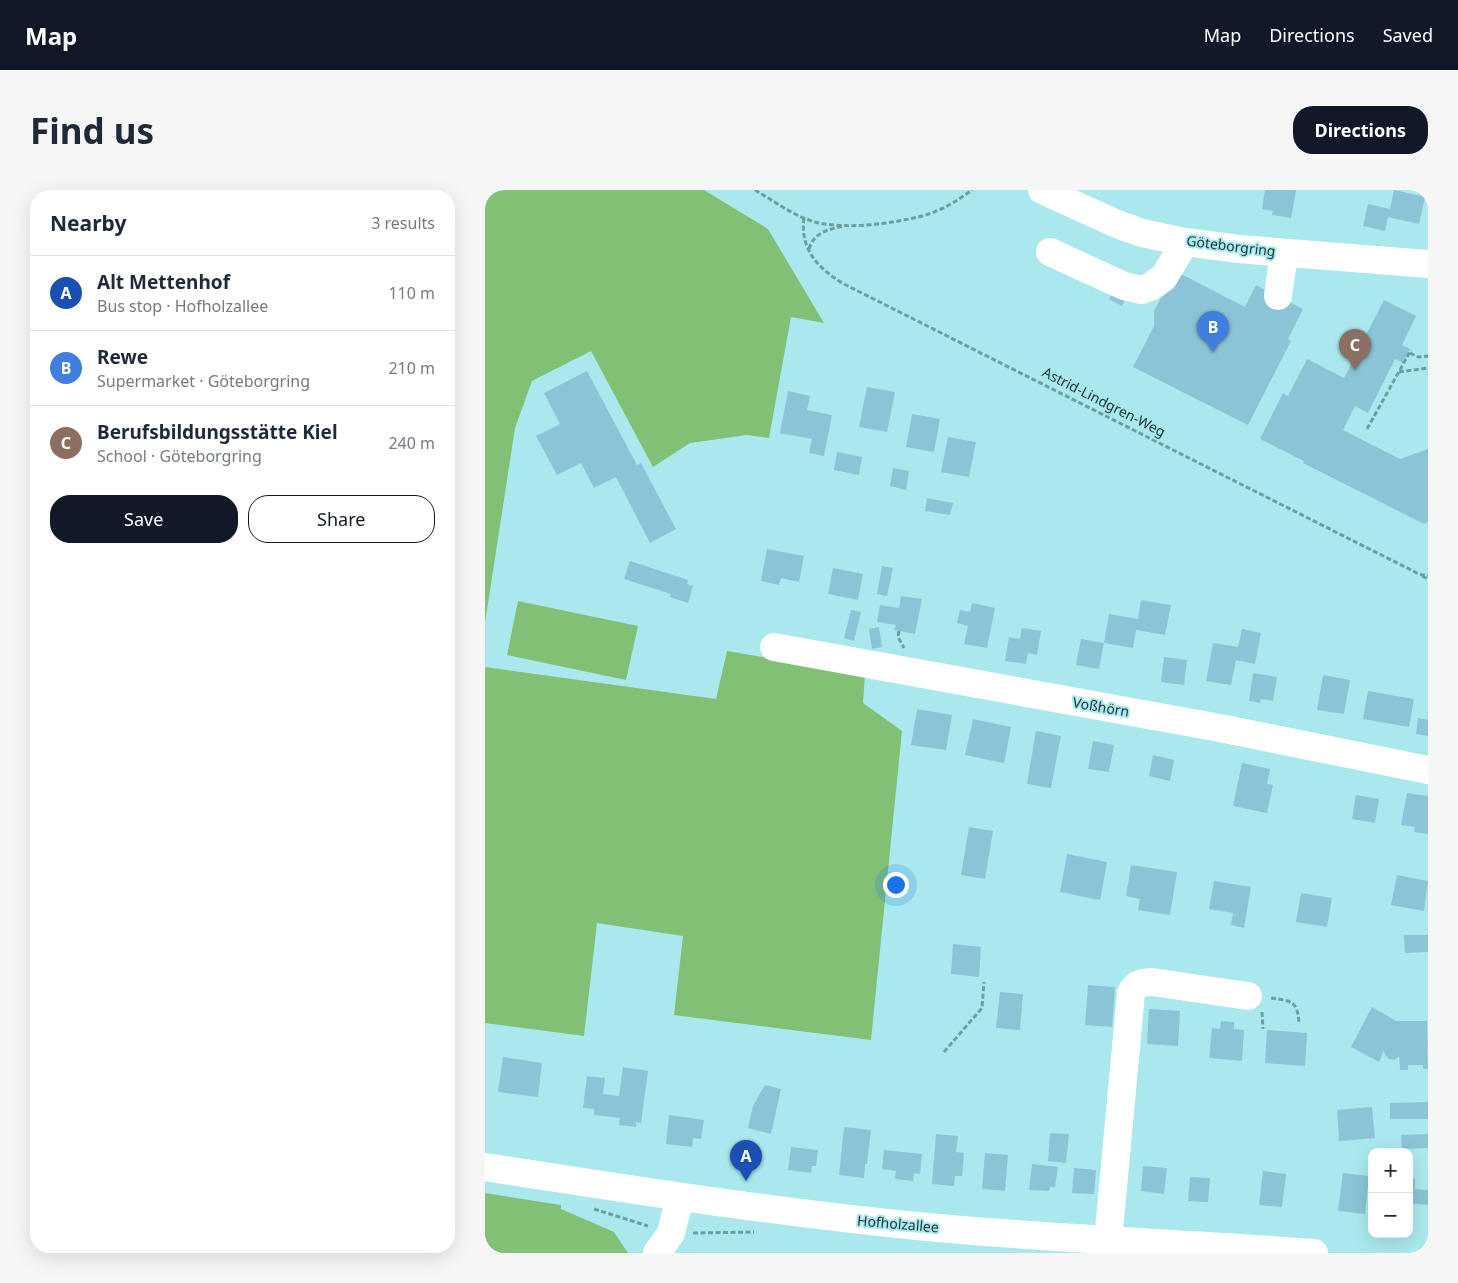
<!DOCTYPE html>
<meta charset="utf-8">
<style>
body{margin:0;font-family:"Noto Sans",sans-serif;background:#f6f6f7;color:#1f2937}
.controls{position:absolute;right:15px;bottom:15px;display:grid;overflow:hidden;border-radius:10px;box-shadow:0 5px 20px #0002}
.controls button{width:45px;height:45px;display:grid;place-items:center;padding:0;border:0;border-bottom:1px solid #e0e1e3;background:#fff;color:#1f2937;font:25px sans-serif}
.you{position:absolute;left:410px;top:694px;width:18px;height:18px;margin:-12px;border:4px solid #fff;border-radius:50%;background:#1a73e8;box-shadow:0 0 0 8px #1a73e833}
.badge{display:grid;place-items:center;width:32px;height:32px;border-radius:50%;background:#111827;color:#fff;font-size:16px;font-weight:700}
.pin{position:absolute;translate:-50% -41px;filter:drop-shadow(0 1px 2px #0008)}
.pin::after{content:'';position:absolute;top:26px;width:18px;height:15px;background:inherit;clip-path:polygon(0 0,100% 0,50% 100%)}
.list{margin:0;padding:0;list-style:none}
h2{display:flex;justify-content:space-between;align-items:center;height:65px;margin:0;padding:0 20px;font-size:21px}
h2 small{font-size:16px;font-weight:400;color:#747a83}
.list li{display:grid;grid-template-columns:32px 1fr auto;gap:15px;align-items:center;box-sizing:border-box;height:75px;padding:0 20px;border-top:1px solid #e0e1e3}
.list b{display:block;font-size:19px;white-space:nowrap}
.list p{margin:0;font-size:16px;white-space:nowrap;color:#747a83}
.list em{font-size:16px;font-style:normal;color:#747a83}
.actions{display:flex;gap:10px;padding:15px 20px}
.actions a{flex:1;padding:11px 0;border:1px solid #111827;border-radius:20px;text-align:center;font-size:18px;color:#111827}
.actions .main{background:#111827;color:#fff}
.map{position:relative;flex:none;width:943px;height:1063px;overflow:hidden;border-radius:20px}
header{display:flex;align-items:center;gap:30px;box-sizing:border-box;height:70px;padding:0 25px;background:#111827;color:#fff}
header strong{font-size:24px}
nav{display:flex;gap:28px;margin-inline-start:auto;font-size:18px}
.intro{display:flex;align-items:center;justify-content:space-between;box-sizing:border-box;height:120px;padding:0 30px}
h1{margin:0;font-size:35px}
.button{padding:12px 22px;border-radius:20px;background:#111827;color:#fff;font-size:18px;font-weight:700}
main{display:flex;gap:30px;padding:0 30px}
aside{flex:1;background:#fff;border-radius:20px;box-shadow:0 5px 20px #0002}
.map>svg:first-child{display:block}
.green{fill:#82c075}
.building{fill:#8bc4d7}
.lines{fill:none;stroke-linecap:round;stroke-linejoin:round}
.path{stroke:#6e9ea2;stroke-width:3;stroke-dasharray:5 2.5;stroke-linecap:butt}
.minor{stroke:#fff;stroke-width:28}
.labels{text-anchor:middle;stroke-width:4;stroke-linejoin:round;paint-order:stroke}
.street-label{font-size:14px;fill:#193335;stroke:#a9e9ed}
</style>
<header>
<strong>Map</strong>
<nav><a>Map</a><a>Directions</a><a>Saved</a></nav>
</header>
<div class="intro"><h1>Find us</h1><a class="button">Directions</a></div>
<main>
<aside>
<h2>Nearby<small>3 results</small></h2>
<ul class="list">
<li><span class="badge" style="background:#1a4fb4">A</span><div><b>Alt Mettenhof</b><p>Bus stop · Hofholzallee</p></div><em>110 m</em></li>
<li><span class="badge" style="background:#3f7fe0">B</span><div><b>Rewe</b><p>Supermarket · Göteborgring</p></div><em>210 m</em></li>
<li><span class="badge" style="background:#8d6e63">C</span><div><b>Berufsbildungsstätte Kiel</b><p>School · Göteborgring</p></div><em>240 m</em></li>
</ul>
<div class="actions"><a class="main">Save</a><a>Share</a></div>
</aside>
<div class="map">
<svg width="943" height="1063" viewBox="0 0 943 1063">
<rect width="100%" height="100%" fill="#a9e9ed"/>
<path class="green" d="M0,0H219L283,39L339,133L306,127L284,248L262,245L205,253L168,277L106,161L47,191L30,238L0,433Z
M33,411L153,436L141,490L22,465Z
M242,461L380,484L378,513L417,541L386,850L189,825L198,746L112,733L99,846L0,833V477L231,509Z
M0,1003L76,1015V1019L129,1042L143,1063H0Z"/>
<path class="building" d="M780,0H811L806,28L787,25L788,21L777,19Z
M909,0L940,7L934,34L903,27L900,41L878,36L883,14L905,19Z
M696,84L760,117L771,95L818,119L803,149L806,151L763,235L648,177L669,136V121L676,108L689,98Z
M627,102L640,109L637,116L624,109Z
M899,110L931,126L917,155L925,159L918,173L910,169L883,223L870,216L858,240L915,269L943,259V332L939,334L818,273L819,271L775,249L798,203L803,206L822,169L859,188Z
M102,181L152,275L156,273L191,339L165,353L131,287L109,298L96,273L72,285L51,246L75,234L59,203Z
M382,197L410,202L402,242L374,237Z
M303,201L325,206L322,220L347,225L339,266L324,263L327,249L295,243Z
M427,224L455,229L449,262L421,257Z
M463,247L491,252L484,287L456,282Z
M352,262L377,267L374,285L349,280Z
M408,278L424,281L421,300L405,296Z
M442,308L468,313L465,325L440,321Z
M282,359L319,366L314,392L296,388L294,395L276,391Z
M145,371L203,390L202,394L208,396L203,413L185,407L186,404L139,389Z
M397,376L408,378L402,406L392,404Z
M348,378L378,384L373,410L343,404Z
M416,406L437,409L430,444L409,440L411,435L392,432L395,415L414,418Z
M656,410L686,415L680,445L651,440L648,458L619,453L624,424L653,429Z
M487,413L510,418L502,458L479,454L483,436L472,433L475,420L485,422Z
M366,420L376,422L369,451L359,448Z
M394,437L397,457L387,459L384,439Z
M537,438L556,441L552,465L543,463L541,474L520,471L524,447L535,449Z
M757,439L776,443L770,474L751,470L746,495L721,491L728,453L753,457Z
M596,449L619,453L614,479L591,475Z
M679,467L702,470L699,495L676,492Z
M768,483L792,487L788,511L776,509L775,513L764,511Z
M838,485L865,490L859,524L832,520Z
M883,501L929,509L924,537L878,529Z
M432,519L467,525L461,560L426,555Z
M933,528L943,530V546L931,544Z
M488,529L526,537L519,573L480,565Z
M551,541L576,546L566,598L542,594Z
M608,551L629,555L624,582L603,579Z
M668,565L689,570L685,591L664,586Z
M757,573L785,579L782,594L788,595L782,623L748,616Z
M922,603L943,606V644L929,642L930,637L916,635Z
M871,605L894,609L890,633L867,629Z
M484,637L508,641L500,689L476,685Z
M582,664L622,672L615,710L575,702Z
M646,675L692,682L685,725L653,720L655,709L641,706Z
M912,685L943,691L939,721L906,715Z
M729,691L766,697L759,738L746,735L748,723L724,719Z
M816,703L847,708L842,737L811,732Z
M919,745H943V762L920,763Z
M468,754L496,757L494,787L466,784Z
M603,795L630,797L627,837L600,835Z
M515,802L538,804L535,840L511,838Z
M887,817L911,831H942L943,879H938V875H923V880H915L914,866L910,870L904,869L900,865L899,860L894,872L866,857Z
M664,819L695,821L693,856L662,854Z
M736,831L749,832V839L759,840L757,871L724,868L727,838L735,839Z
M782,840L822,843L820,876L780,873Z
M18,867L57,873L53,907L13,902Z
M138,877L163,881L156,933L151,932V937L134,935L135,928L109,925V919L98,918L102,886L120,888L118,904L134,906Z
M280,895L296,899L286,944L263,938L268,916Z
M943,912V929H905V913Z
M887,917L890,948L854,951L852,920Z
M184,925L219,930L216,949L208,948L207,957L181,954Z
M359,937L386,940L382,974H380L379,988L354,985Z
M565,943L584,944L581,973L563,971Z
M451,944L473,946L471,962L479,963L477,986H470L469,996L447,994Z
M943,944V958L917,959L916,945Z
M306,957L333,960L331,976H327L326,983L303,980Z
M399,960L437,964L435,984L429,983L428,991L410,989L411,981L397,979Z
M500,963L523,965L520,1001L497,999Z
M547,974L573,977L570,997H565L564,1001L544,1000Z
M658,976L682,978L679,1004L656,1001Z
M589,978L611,980L609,1004L587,1003Z
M778,981L801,984L797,1017L774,1015Z
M858,983L884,986L880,1024L853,1021Z
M705,987L725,988L723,1012L703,1011Z
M924,989H930V999L943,1000V1015L924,1013Z"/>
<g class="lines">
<path class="path" d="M270,0C289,11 311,28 334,33C363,39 404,34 433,27C452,23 471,12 487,0
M319,28C315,59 332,77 357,93L934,384L943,386
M324,59C329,42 344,39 360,36
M925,163L933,167L943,166
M914,182L943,178
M882,239L926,160
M937,386L943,389
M414,441L413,447L419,458
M786,808C806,811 812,810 814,832
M777,822L778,839
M459,862L497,818L499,792
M109,1019L163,1036
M208,1043L269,1042"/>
<path class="minor" d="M557,0L632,34L657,43L700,52L754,59L943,74
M565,62L639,96L657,100L665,97L679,87L700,52
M793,106L799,63
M289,457L735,538L943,580
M0,977C144,999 287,1022 432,1036C564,1049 696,1053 829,1063
M623,1051L646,803C650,793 657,793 667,792L763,806
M172,1063L186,1043L195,1007"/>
</g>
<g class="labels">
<g class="street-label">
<text transform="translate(746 56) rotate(7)" y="5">Göteborgring</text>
<text transform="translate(619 212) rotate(27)" y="5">Astrid-Lindgren-Weg</text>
<text transform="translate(616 517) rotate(10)" y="5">Voßhörn</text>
<text transform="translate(413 1034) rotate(5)" y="5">Hofholzallee</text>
</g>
</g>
</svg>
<div class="controls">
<button>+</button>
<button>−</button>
</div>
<div class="you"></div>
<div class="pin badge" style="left:261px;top:991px;background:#1a4fb4">A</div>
<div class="pin badge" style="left:728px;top:162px;background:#3f7fe0">B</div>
<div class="pin badge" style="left:870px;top:180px;background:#8d6e63">C</div>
</div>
</main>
